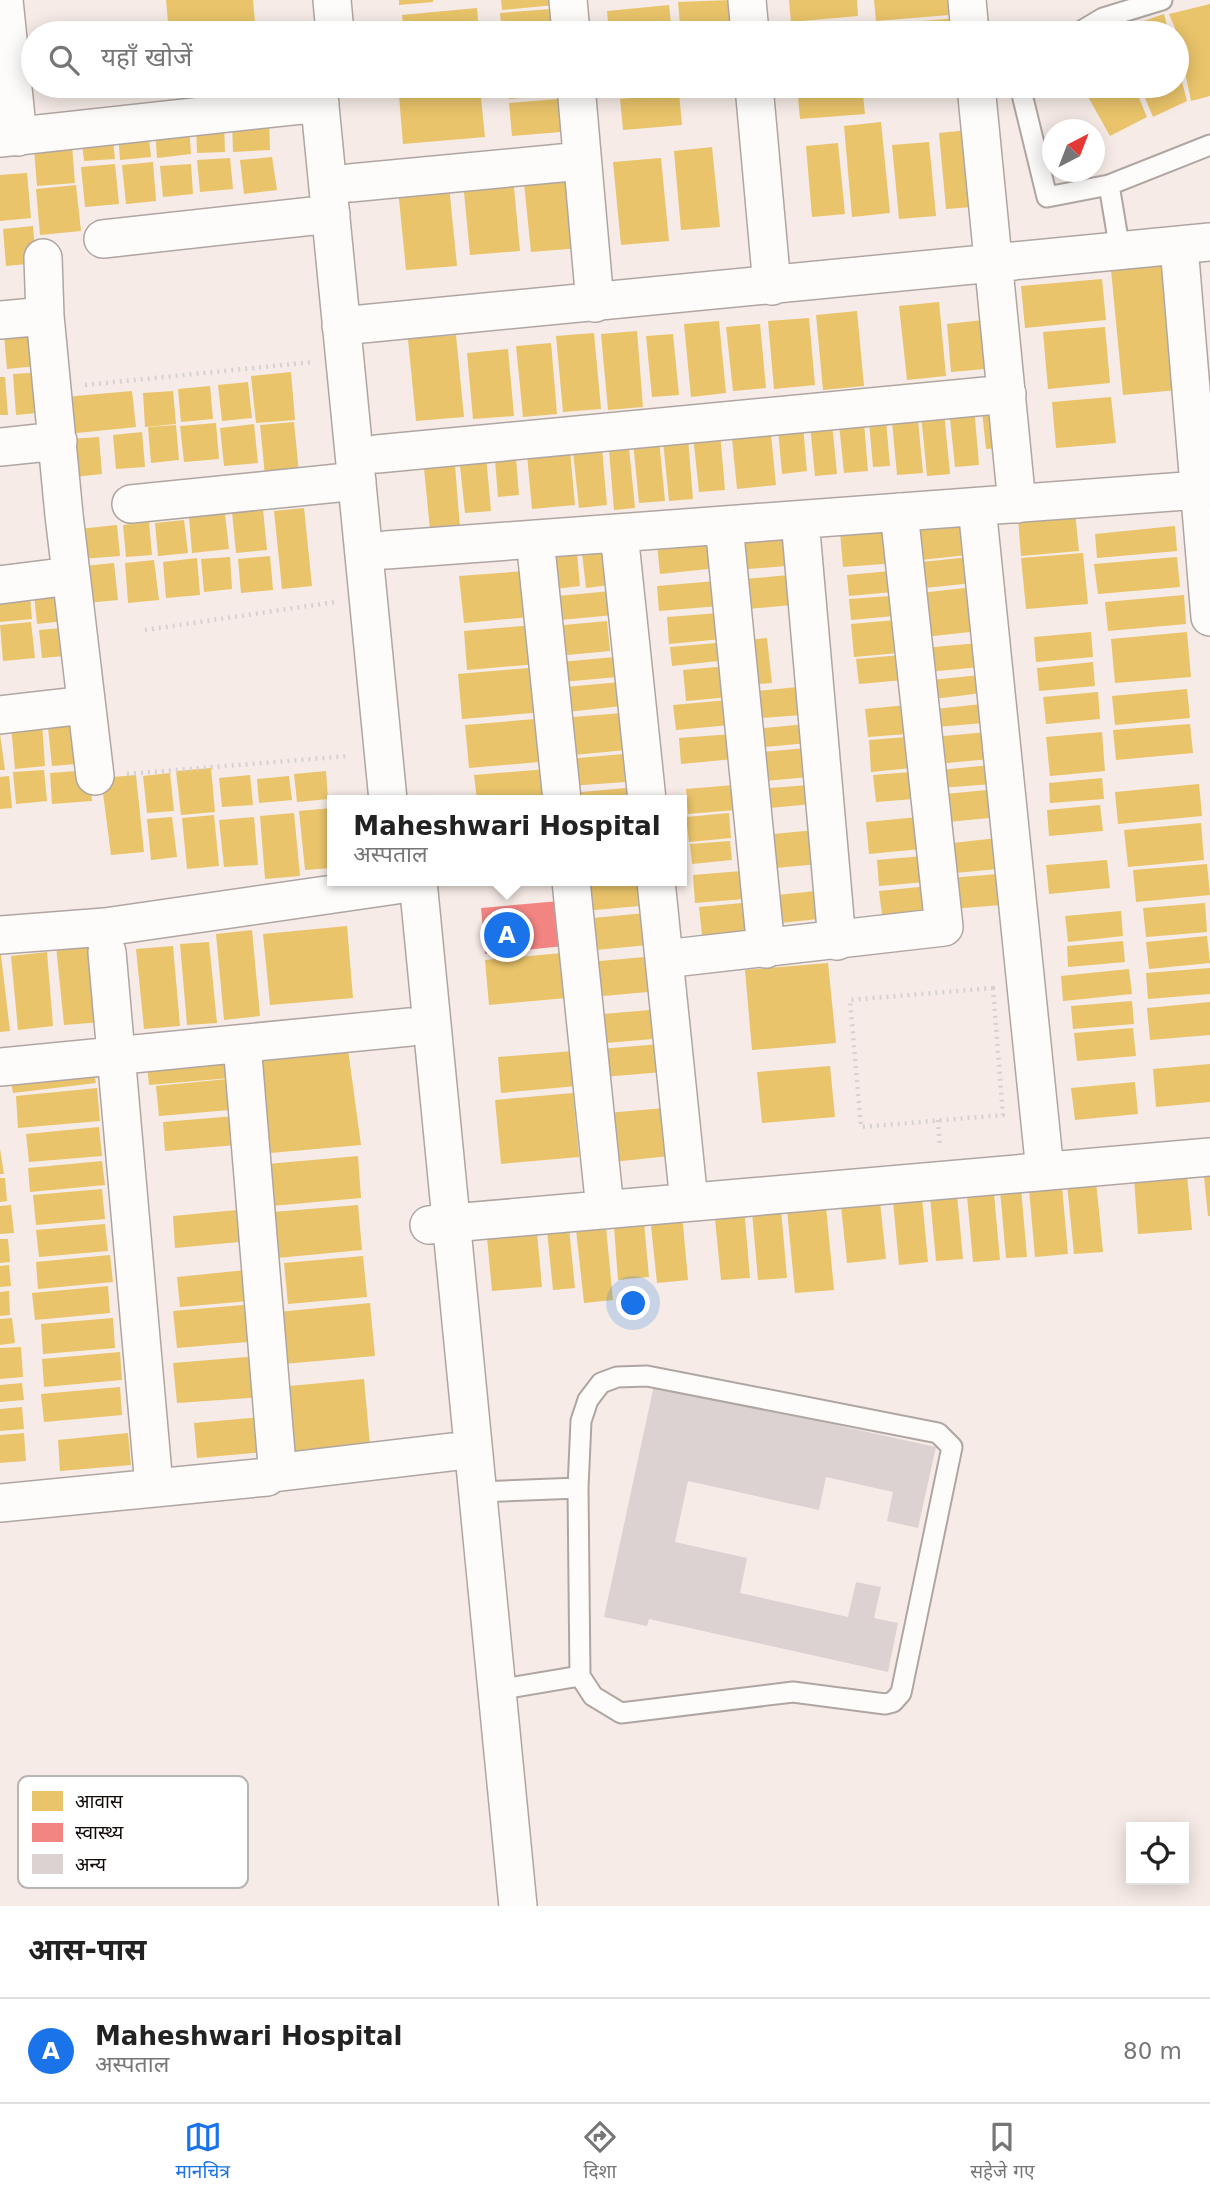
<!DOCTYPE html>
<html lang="hi">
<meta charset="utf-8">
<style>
body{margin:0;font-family:"DejaVu Sans","Noto Sans Devanagari",sans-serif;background:#f2f2f2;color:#222}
.controls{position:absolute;right:21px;bottom:21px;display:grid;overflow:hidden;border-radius:0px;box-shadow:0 4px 18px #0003}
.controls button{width:63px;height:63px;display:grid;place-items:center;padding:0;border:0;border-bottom:2px solid #e0e0e0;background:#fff;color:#222;font:35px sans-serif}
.compass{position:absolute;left:1042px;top:119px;width:63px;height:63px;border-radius:50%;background:#fff;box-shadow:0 4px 18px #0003;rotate:42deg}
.you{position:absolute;left:634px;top:1304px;width:24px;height:24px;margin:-18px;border:5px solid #fff;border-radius:50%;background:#1a73e8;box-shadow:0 0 0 10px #1a73e833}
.badge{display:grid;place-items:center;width:46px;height:46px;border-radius:50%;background:#1a73e8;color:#fff;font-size:23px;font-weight:700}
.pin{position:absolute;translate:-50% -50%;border:4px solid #fff;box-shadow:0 2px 7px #0006}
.popup{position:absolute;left:327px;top:795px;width:360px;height:91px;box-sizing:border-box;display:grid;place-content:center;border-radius:0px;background:#fff;filter:drop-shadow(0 2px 5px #0005);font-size:23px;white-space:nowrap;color:#767676}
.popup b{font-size:26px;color:#222}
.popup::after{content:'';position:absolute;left:50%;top:100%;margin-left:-14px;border:14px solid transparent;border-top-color:#fff}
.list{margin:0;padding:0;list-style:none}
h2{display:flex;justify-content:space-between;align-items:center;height:91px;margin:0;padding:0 28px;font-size:30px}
h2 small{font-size:23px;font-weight:400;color:#767676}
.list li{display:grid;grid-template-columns:46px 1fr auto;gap:21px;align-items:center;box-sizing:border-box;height:105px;padding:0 28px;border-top:2px solid #e0e0e0}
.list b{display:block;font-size:26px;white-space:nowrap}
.list p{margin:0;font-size:23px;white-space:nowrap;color:#767676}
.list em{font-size:23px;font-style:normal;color:#767676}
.icon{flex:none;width:38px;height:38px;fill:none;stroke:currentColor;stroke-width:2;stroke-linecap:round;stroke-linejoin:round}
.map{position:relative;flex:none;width:1210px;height:1906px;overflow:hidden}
.search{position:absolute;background:#fff;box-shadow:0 4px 18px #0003;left:21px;right:21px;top:21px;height:77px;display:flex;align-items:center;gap:18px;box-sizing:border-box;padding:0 24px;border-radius:38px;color:#767676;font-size:26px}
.sheet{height:196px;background:#fff}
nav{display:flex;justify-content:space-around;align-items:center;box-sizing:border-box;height:98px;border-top:2px solid #e0e0e0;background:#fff;font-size:19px;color:#767676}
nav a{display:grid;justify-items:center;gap:4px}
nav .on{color:#1a73e8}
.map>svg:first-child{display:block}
.homes{fill:#e9c46a}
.health{fill:#f28482}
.building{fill:#dcd2d2}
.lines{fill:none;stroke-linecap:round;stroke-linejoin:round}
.service-casing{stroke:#afa6a2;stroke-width:23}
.minor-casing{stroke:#afa6a2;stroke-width:40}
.path{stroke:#d6d2d2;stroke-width:4.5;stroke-dasharray:2 5;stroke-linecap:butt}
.service{stroke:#fefcfb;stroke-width:19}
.minor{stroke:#fefcfb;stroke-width:37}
.key{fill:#fff;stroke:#b8b6b5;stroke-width:2}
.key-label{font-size:19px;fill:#110a07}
</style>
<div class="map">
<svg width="1210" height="1906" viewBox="0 0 1210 1906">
<rect width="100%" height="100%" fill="#f6ebe6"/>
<path class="homes" d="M166,0H253L256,33H169Z
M399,0H433V2L399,5Z
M501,0H554L555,5L502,10Z
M732,0L734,21L680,25L678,2Z
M789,0H857L858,16L791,22Z
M874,0H948L949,15L876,21Z
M1210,4V96L1191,101L1177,33L1169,14Z
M669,5L672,32L609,33L607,11Z
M477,8L479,33H404L402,15Z
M551,9L553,31L502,33L500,13Z
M1164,14L1169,33H1119L1118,30Z
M957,18L958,33H876L875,25Z
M732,25V33H682V29Z
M1178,66L1187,101L1153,117L1140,86H1177Z
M508,86H559L560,95L509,99Z
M612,86H666V88L613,92Z
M696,86H749L750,89L697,94Z
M797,86H862L865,114L800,119Z
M884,86H949V88L885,94Z
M1082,86H1134L1147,117L1110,136Z
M480,88L485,137L403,144L399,96Z
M679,93L682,125L623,130L620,99Z
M558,99L561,132L512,136L509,103Z
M269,120L270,150L233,152L232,122Z
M881,122L890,213L852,217L844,126Z
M224,123L225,152L197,153L196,124Z
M189,126L191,154L157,158L155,129Z
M148,128L151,157L120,160L118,131Z
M978,129L985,206L946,209L939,133Z
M112,131L115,159L84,161L81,134Z
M71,133L75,183L37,186L33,137Z
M929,142L936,216L899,219L892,145Z
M838,143L845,214L812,217L806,146Z
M712,147L720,227L681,230L674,151Z
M272,157L277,190L244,194L240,160Z
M230,158L233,189L200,192L197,160Z
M661,158L669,241L621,245L613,162Z
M153,162L156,201L126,204L122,165Z
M115,164L119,204L85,207L81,167Z
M191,164L193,194L163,197L160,166Z
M572,169L580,248L531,252L523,173Z
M27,173L31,218L0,221V175Z
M513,177L520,251L470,255L463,182Z
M76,185L81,231L40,235L36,189Z
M449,185L457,266L406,270L398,189Z
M33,226L36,263L6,266L3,229Z
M1166,265L1178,390L1123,395L1111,270Z
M1102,279L1106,320L1025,328L1021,286Z
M939,302L946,376L907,380L899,306Z
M857,311L864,386L823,390L816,315Z
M809,318L815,385L774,389L768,321Z
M992,319L996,368L951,372L947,324Z
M719,321L726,393L691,397L684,324Z
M760,324L766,388L733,391L726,327Z
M1105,327L1110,383L1048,389L1043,332Z
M44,331L47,365L7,369L4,335Z
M637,331L643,407L608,410L601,334Z
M594,333L601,409L563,412L556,336Z
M673,334L679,395L652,397L646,336Z
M456,335L464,417L416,421L408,339Z
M551,343L557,414L523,417L516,346Z
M508,349L514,416L473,419L467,353Z
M45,372L48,412L16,415L13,374Z
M291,372L295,420L256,423L251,376Z
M0,377H5L8,415H0Z
M248,382L252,418L222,421L218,385Z
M210,386L213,419L181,422L178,389Z
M132,391L136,427L67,434L64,397Z
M173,391L176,424L145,427L143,393Z
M1111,397L1116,443L1056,448L1052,402Z
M1004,399L1008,447L986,449L981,401Z
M974,406L979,465L955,467L949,409Z
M885,409L890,466L873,467L868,411Z
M863,411L868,471L844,473L838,414Z
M944,412L950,474L927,476L921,414Z
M831,413L837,474L815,476L809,415Z
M802,415L807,471L782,474L777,418Z
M918,420L923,473L897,475L892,422Z
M294,422L299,473L265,476L260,425Z
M216,423L219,459L184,462L180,426Z
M254,424L258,463L224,466L220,428Z
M176,425L179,460L151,463L148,427Z
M770,425L776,485L737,489L731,429Z
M142,432L145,467L116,469L113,435Z
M720,433L725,490L699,492L693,435Z
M99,437L102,474L74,477L70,439Z
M688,439L693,499L669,501L663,441Z
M659,440L665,501L639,503L633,442Z
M515,446L519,495L498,497L494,448Z
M629,448L635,508L614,510L609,450Z
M602,449L607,505L579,508L573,452Z
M570,451L575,505L532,509L527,455Z
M486,455L491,511L465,513L459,457Z
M455,465L460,528L430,530L424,468Z
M1074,501L1079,551L1021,556L1017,506Z
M304,508L312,586L282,589L274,511Z
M263,509L267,550L236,553L232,512Z
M962,513L967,555L912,561L907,518Z
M225,514L229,549L192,553L189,517Z
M893,515L897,563L843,567L839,520Z
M184,520L188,553L158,556L155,523Z
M149,522L152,555L126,557L123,525Z
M117,525L120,556L81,559L79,529Z
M1175,526L1177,551L1097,558L1095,534Z
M796,530L799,565L735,570L732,536Z
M715,539L718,568L660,574L657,544Z
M606,551L610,585L586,588L582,553Z
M577,553L580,586L555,589L552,555Z
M1083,553L1088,604L1026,609L1021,558Z
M270,556L273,590L241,593L238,559Z
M230,557L232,589L204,592L201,559Z
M970,557L973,583L915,589L912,563Z
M1177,557L1180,587L1098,594L1094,564Z
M197,558L200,595L166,598L163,562Z
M154,560L159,600L128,603L125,563Z
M114,563L118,600L87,603L84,566Z
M901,570L904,591L849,596L847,575Z
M526,571L530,617L464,623L459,576Z
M800,574L803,604L736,610L733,580Z
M69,581L73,620L37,624L33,584Z
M716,581L719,606L659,611L657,586Z
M29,586L32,619L0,622V589Z
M974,587L979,631L915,638L911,594Z
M611,591L614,615L549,621L547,597Z
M904,595L905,615L851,620L849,599Z
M1184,595L1186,624L1108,631L1105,602Z
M719,613L722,639L669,644L667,617Z
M907,619L910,652L854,657L851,624Z
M607,621L610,651L557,656L553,626Z
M31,622L35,658L3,661L0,625Z
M534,625L538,664L467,670L464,631Z
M73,627L76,655L42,658L39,630Z
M1091,632L1093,657L1036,662L1034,637Z
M1187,632L1191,677L1115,683L1111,639Z
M767,638L772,683L746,685L741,641Z
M716,643L718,661L672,666L670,647Z
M978,643L981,667L927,672L924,648Z
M913,654L915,679L859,684L856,659Z
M615,657L617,677L562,682L560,662Z
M1093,662L1095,686L1039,691L1037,668Z
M728,666L731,697L686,701L683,670Z
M540,667L544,712L462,719L458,674Z
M980,675L982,693L933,699L931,680Z
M620,682L622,706L567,712L565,687Z
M798,687L801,715L750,719L747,692Z
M1187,689L1190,718L1115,725L1112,696Z
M1098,692L1100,719L1046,724L1043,697Z
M727,700L730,725L676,730L673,705Z
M917,704L920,733L868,737L865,709Z
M982,704L984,723L937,727L935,709Z
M622,713L626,750L564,756L561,718Z
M83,715L88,763L52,766L47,718Z
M547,718L552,761L469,768L465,725Z
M42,723L45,766L15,769L11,726Z
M806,724L808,743L755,748L753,729Z
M1190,724L1193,753L1116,760L1113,730Z
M987,732L990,759L936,764L933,737Z
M1102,732L1105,771L1050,776L1046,737Z
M0,734L5,770H0Z
M732,734L734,759L681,764L679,738Z
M919,736L922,767L871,772L869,740Z
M806,748L809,777L753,782L750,753Z
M623,754L625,782L570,786L567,759Z
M991,765L992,784L940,788L939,770Z
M211,768L215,812L181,815L176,771Z
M547,769L550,800H477L474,775Z
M44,770L47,801L16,804L13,772Z
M89,770L92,801L52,804L50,773Z
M326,771L328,799L297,802L294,774Z
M924,771L926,798L876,802L873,775Z
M170,773L174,811L147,813L143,776Z
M136,775L144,852L111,855L101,778Z
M250,775L253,805L222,807L219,778Z
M9,776L12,808L0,809V777Z
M289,776L292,800L259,803L257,779Z
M1102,778L1104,799L1050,803L1049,783Z
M1199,784L1202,816L1118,824L1115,792Z
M734,785L736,810L688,814L686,789Z
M810,785L812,804L759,809L757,789Z
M626,788L627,800H571L570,793Z
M997,789L999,817L948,822L945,794Z
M1100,805L1103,831L1049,836L1047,810Z
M332,808V868L305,870L299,811Z
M294,813L300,876L265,879L260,816Z
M729,813L731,838L689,842L686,817Z
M214,815L219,866L187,869L182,818Z
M929,816L931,848L869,854L866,822Z
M172,817L177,857L151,860L147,819Z
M254,817L258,865L224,867L219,820Z
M1201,823L1204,860L1128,867L1124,830Z
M816,830L819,864L764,869L761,835Z
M1007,837L1009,868L955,873L952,843Z
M730,841L732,860L692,864L690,844Z
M935,855L937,881L879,886L877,860Z
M1107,860L1110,888L1049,894L1046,865Z
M1207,864L1210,895L1136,902L1133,870Z
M754,870L756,898L695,903L693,875Z
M1010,873L1013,904L952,909L949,878Z
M637,882L639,906L584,911L582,887Z
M939,885L942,917L883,922L879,891Z
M825,890L828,918L771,924L768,896Z
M753,902L755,930L702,935L699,907Z
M1205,903L1207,932L1146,937L1143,908Z
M1121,911L1123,936L1068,942L1065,916Z
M645,913L648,945L585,951L582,919Z
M347,926L353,998L270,1005L263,934Z
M252,930L260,1016L224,1020L216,934Z
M1207,936L1210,963L1149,969L1146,942Z
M1123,941L1125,962L1068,967L1067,946Z
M95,942L102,1022L64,1025L56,946Z
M209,942L217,1023L187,1025L180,944Z
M173,946L180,1026L144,1029L136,949Z
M0,947L10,1031L0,1032Z
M47,952L53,1026L18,1030L11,956Z
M562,953L566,998L489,1005L485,960Z
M656,956L659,991L592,997L589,962Z
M828,963L836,1043L752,1050L745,970Z
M1210,968V994L1148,999L1146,973Z
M1129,969L1132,994L1063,1001L1061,976Z
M1132,1001L1134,1024L1073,1029L1071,1006Z
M1210,1002V1035L1150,1040L1147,1008Z
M650,1010L653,1039L594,1044L591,1015Z
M1133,1028L1136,1056L1077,1061L1074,1033Z
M346,1035L361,1145L259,1154L253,1044Z
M661,1044L664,1072L602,1077L600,1049Z
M227,1048L230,1078L149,1085L146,1055Z
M574,1051L577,1086L501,1093L498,1057Z
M1210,1064V1102L1156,1107L1153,1069Z
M93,1065L96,1083L13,1093L10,1076Z
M830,1066L835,1117L762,1123L757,1072Z
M238,1078L241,1109L159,1116L156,1086Z
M1135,1082L1138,1114L1075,1120L1071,1088Z
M97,1088L100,1121L18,1128L16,1096Z
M573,1093L579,1157L501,1164L495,1100Z
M665,1108L670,1156L612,1162L607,1113Z
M235,1116L237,1145L165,1151L163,1122Z
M99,1127L102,1156L29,1162L26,1134Z
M0,1149L4,1174H0Z
M358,1156L361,1198L271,1206L267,1164Z
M102,1161L105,1185L30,1192L28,1168Z
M1210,1165V1216H1208L1203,1166Z
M1095,1171L1103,1252L1074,1254L1066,1174Z
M1187,1174L1192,1230L1138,1234L1134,1178Z
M1061,1175L1068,1254L1035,1257L1028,1178Z
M1020,1177L1027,1257L1006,1258L999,1179Z
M0,1178H5L7,1201L0,1202Z
M993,1183L1000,1260L973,1262L966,1185Z
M956,1184L963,1259L936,1261L929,1186Z
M921,1187L928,1262L899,1265L892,1190Z
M102,1189L105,1219L36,1225L33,1195Z
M879,1193L886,1259L847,1263L840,1197Z
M825,1196L834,1290L795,1293L786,1199Z
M780,1198L787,1278L758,1280L751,1201Z
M11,1205L14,1233L0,1234V1206Z
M358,1205L362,1250L277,1258L273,1212Z
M744,1207L750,1278L721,1280L714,1209Z
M237,1210L240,1242L175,1248L173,1216Z
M643,1211L649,1277L618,1280L613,1214Z
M682,1214L688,1280L657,1283L650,1216Z
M605,1217L613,1300L584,1303L575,1220Z
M568,1218L575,1288L553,1290L546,1220Z
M536,1222L542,1287L492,1291L486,1227Z
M105,1224L108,1251L39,1257L36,1230Z
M0,1239H8L10,1262L0,1263Z
M110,1255L113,1282L38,1289L36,1262Z
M363,1256L367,1297L288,1304L284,1263Z
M9,1265L11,1286L0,1287V1266Z
M246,1270L249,1301L180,1307L177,1277Z
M108,1286L110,1313L35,1320L32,1293Z
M9,1291L10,1315L0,1316V1292Z
M370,1303L375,1356L283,1364L278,1312Z
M255,1304L258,1341L177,1348L173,1311Z
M12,1318L15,1343L0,1345V1319Z
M113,1318L115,1348L43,1354L41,1324Z
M21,1347L23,1377L0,1379V1348Z
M120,1352L122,1380L44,1387L42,1359Z
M259,1356L263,1397L177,1403L173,1363Z
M364,1379L370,1445L285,1452L279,1387Z
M22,1383L24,1400L0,1402V1385Z
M120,1387L122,1415L44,1422L41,1394Z
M22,1407L24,1429L0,1431V1409Z
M262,1417L265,1452L197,1458L194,1423Z
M24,1433L26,1461L0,1463V1435Z
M128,1433L131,1465L60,1471L58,1440Z"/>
<path class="health" d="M560,901L564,946L485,954L481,908Z"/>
<path class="building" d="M654,1385L936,1447L918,1528L887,1521L893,1492L826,1477L819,1510L688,1481L675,1542L747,1558L740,1593L848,1617L856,1582L881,1587L874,1618L898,1623L888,1672L649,1619L647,1626L604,1617Z"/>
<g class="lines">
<g class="service-casing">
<path id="service" d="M1078,33L1103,18L1162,0
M1020,86L1047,197L1109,185L1210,145
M1109,185L1120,251
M647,1376L938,1433L952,1447L901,1693L893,1702L885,1704L793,1692L621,1713L593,1696L580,1676L578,1488L581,1421L588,1400L601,1383L617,1377Z
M477,1492L578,1488
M497,1690L580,1676"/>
</g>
<g class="minor-casing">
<path id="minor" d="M4,0L18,137
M332,0L335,33
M568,0L571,33
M747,0L750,33
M967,0L970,33
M318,86L388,800
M576,86L595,303
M754,86L772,286
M976,86L1017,504
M0,138L320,103
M350,183L582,161
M103,239L331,214
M1179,246L1210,617
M43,258L45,316L64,515L95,776
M0,320L45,316
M341,326L1210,242
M0,447L58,441
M377,454L1007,394
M131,504L357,481
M977,507L1045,1171
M800,520L837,941
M724,525L766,949
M619,533L647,800
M535,539L562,800
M386,550L1199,490
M0,585L70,576
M0,715L85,705
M418,881L518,1906
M571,881L605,1209
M656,881L689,1202
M0,935L105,927L396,885
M107,952L154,1486
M664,959L944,927L899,512
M0,1067L410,1027
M429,1225L1210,1157
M273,1473L451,1452
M0,1503L267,1477L277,1465L242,1044"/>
</g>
<path class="path" d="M85,385L313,362
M145,630L335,602
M127,774L349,756
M993,988L1003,1115L861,1127L850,1000Z
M938,1120L940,1148"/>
<use href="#service" class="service"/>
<use href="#minor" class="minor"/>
</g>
<rect x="18" y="1776" width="230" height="112" rx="10" class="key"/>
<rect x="32" y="1791" width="31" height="20" fill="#e9c46a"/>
<rect x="32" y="1823" width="31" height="19" fill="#f28482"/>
<rect x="32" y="1854" width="31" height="20" fill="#dcd2d2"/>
<g class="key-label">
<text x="75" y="1808">आवास</text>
<text x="75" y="1839">स्वास्थ्य</text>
<text x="75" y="1871">अन्य</text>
</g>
</svg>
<div class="controls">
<button><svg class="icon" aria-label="locate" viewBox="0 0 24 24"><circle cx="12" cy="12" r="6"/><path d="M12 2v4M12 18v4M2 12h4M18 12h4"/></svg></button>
</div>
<svg class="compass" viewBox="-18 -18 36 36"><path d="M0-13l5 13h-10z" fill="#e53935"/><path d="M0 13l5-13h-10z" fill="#767676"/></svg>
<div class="you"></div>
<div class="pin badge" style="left:507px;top:935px">A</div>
<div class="popup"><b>Maheshwari Hospital</b>अस्पताल</div>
<div class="search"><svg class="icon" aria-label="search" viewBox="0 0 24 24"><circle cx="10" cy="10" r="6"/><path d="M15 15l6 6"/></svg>यहाँ खोजें</div>
</div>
<section class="sheet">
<h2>आस-पास<small></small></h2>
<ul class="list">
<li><span class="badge">A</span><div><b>Maheshwari Hospital</b><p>अस्पताल</p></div><em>80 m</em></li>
</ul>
</section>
<nav>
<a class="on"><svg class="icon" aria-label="map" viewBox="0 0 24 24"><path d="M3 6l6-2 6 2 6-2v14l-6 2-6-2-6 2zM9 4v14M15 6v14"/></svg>मानचित्र</a>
<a><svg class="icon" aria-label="directions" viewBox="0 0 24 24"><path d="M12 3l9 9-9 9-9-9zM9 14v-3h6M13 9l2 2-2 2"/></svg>दिशा</a>
<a><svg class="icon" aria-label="saved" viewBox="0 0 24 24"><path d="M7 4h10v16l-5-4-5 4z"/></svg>सहेजे गए</a>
</nav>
